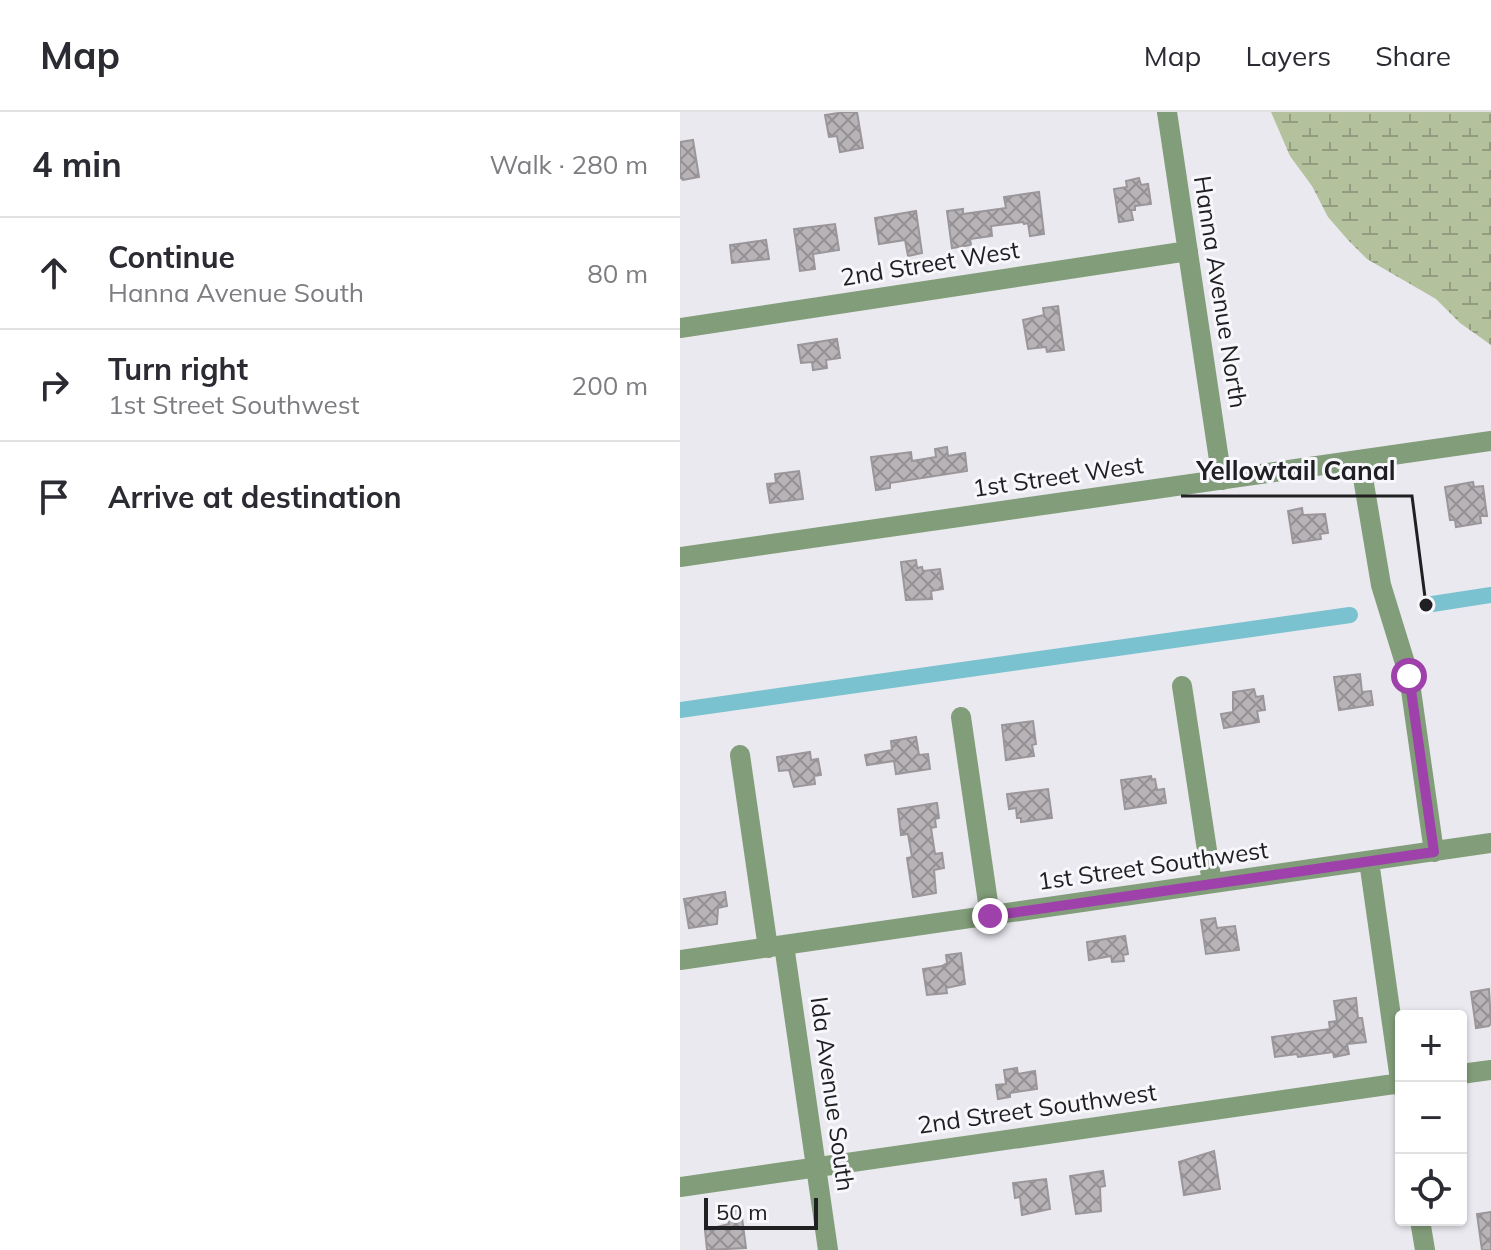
<!DOCTYPE html>
<meta charset="utf-8">
<style>
body{margin:0;font-family:Mulish,sans-serif;background:#f2f2f3;color:#2b2b33}
.controls{position:absolute;right:24px;bottom:24px;display:grid;overflow:hidden;border-radius:8px;box-shadow:0 2px 6px #0004}
.controls button{width:72px;height:72px;display:grid;place-items:center;padding:0;border:0;border-bottom:2px solid #e1e1e2;background:#fff;color:#2b2b33;font:40px sans-serif}
.scale{position:absolute;left:24px;bottom:20px;width:114px;box-sizing:border-box;padding-left:8px;border:4px solid #202022;border-top:0;font-size:22px;line-height:28px;white-space:nowrap;color:#202022;-webkit-text-stroke:6px #f7f7fc;paint-order:stroke}
.stop{position:absolute;width:24px;height:24px;margin:-18px;border:6px solid #9e41ab;border-radius:50%;background:#fff}
.stop.end{background:#9e41ab;border-color:#fff;box-shadow:0 2px 8px #0008}
.list{margin:0;padding:0;list-style:none}
h2{display:flex;justify-content:space-between;align-items:center;height:104px;margin:0;padding:0 32px;font-size:34px}
h2 small{font-size:26px;font-weight:400;color:#7c7c81}
.list li{display:grid;grid-template-columns:52px 1fr auto;gap:24px;align-items:center;box-sizing:border-box;height:112px;padding:0 32px;border-top:2px solid #e1e1e2}
.list b{display:block;font-size:30px;white-space:nowrap}
.list p{margin:0;font-size:26px;white-space:nowrap;color:#7c7c81}
.list em{font-size:26px;font-style:normal;color:#7c7c81}
.icon{flex:none;width:44px;height:44px;fill:none;stroke:currentColor;stroke-width:2;stroke-linecap:round;stroke-linejoin:round}
.map{position:relative;flex:none;width:811px;height:1138px;overflow:hidden}
header{display:flex;align-items:center;gap:48px;box-sizing:border-box;height:112px;padding:0 40px;background:#fff;border-bottom:2px solid #e1e1e2}
header strong{font-size:38px}
nav{display:flex;gap:44px;margin-inline-start:auto;font-size:28px}
main{display:flex}
aside{flex:1;background:#fff}
.map>svg:first-child{display:block}
.wetland{fill:url(#wetland-marsh)}
.lines{fill:none;stroke-linecap:round;stroke-linejoin:round}
.canal{stroke:#7ac2cf;stroke-width:16}
.building{fill:url(#building-cross-hatch);stroke:#9a969a;stroke-width:2}
.minor{stroke:#829d79;stroke-width:20}
.route{stroke:#9e41ab;stroke-width:10}
.labels{text-anchor:middle;stroke-width:6;stroke-linejoin:round;paint-order:stroke}
.street-label{font-size:24px;fill:#202022;stroke:#f7f7fc}
.leader{fill:none;stroke:#202022;stroke-width:3}
.callout-dot{fill:#202022;stroke:#f7f7fc;stroke-width:3}
.callout-label{font-size:26px;text-anchor:middle;font-weight:bold;fill:#202022;stroke:#f7f7fc;stroke-width:6;stroke-linejoin:round;paint-order:stroke}
</style>
<header>
<strong>Map</strong>
<nav><a>Map</a><a>Layers</a><a>Share</a></nav>
</header>
<main>
<aside>
<h2>4 min<small>Walk · 280 m</small></h2>
<ul class="list">
<li><svg class="icon" aria-label="ahead" viewBox="0 0 24 24"><path d="M12 20V5M6 11l6-6 6 6"/></svg><div><b>Continue</b><p>Hanna Avenue South</p></div><em>80 m</em></li>
<li><svg class="icon" aria-label="right" viewBox="0 0 24 24"><path d="M7 20v-9h11M14 6l5 5-5 5"/></svg><div><b>Turn right</b><p>1st Street Southwest</p></div><em>200 m</em></li>
<li><svg class="icon" aria-label="arrive" viewBox="0 0 24 24"><path d="M6 21V4h12l-3 4 3 4H6"/></svg><div><b>Arrive at destination</b></div></li>
</ul>
</aside>
<div class="map">
<svg width="811" height="1138" viewBox="0 0 811 1138">
<defs>
<pattern id="wetland-marsh" width="20" height="14" patternUnits="userSpaceOnUse" patternTransform="scale(2)"><rect width="20" height="14" fill="#b3c19d"/><path d="M1 5h8M5 5V1M11 12h8M15 12V8" fill="none" stroke="#919c80"/></pattern>
<pattern id="building-cross-hatch" width="8" height="8" patternUnits="userSpaceOnUse" patternTransform="scale(2)"><rect width="8" height="8" fill="#b7b3b7"/><path d="M0 0l8 8M0 8l8-8" fill="none" stroke="#949194"/></pattern>
</defs>
<rect width="100%" height="100%" fill="#eae9ef"/>
<path class="wetland" d="M591,0H811V233L780,211L756,187L687,147L668,128L648,105L632,74L610,44Z"/>
<g class="lines">
<path class="canal" d="M746,493L811,483
M0,598L670,503"/>
</g>
<path class="building" d="M165,0H177L183,36L160,40L157,24L149,25L145,3Z
M13,28L19,65L3,68L0,65V30Z
M459,66L461,73L468,72L471,92L455,94V98H451L453,108L439,110L434,77L447,75L446,69Z
M359,80L364,122L350,124L348,111L344,112L343,110L311,114L312,124L290,127L291,133L272,136L267,99L283,97V102L326,96L324,85Z
M236,99L242,141L228,144L225,128L199,132L195,106Z
M155,112L159,138L133,142L135,157L120,159L114,117Z
M86,128L89,147L52,151L50,133Z
M378,194L384,238L367,240L366,235L348,237L343,208L364,203L363,196Z
M157,227L160,246L146,248L147,256L133,258L132,250L121,251L118,233Z
M267,335L268,344L285,341L287,359L210,371V376L196,378L191,345L231,340L232,349L256,345L255,337Z
M119,359L123,387L90,391L87,372L96,371L95,362Z
M793,370L794,375L803,374L807,404H800L801,411L776,415L775,408H770L765,375Z
M622,396L623,403L645,402L648,421L640,422L641,427L613,431L608,399Z
M236,448L237,456L242,455L243,459L260,457L263,477L251,479L252,487L226,488L221,450Z
M680,562L682,580L691,579L693,593L659,598L654,565Z
M574,577L576,585L583,584L585,598L577,599L579,610L544,616L541,602L553,600V580Z
M353,609L356,632L352,633L354,644L326,648L322,613Z
M236,625L239,643L248,642L250,657L216,662L214,649L187,653L185,643L212,638L211,629Z
M130,640L131,648L138,647L141,663L134,664L135,672L114,675L109,658L99,659L97,645Z
M471,664L472,668L475,667L477,678L484,677L486,691L445,697L441,668Z
M368,677L372,706L341,710V706H337L336,696L329,697L327,682Z
M257,691L259,706L255,707L256,715L251,716L255,742L262,741L264,756L254,758L256,781L233,785L227,746L232,745L228,722L221,723L218,697Z
M45,780L47,794L38,796L37,812L9,816L4,787Z
M535,806L537,816L555,814L559,838L526,842L521,808Z
M445,824L448,842L443,843L444,849L432,850L431,844L409,848L407,830Z
M281,841L285,872L266,876L267,881L247,883L243,857L262,854L267,851L266,843Z
M809,877L811,911L809,914L796,916L791,880Z
M676,886L678,906H682L686,930L667,932L669,942L654,945L653,940L618,945L617,942L595,945L592,925L650,917L649,910L657,909L654,889Z
M337,956L338,962L355,959L357,977L330,981V985L318,987L316,973L326,972L324,958Z
M534,1039L540,1077L504,1083L499,1050Z
M423,1059L425,1074L420,1075L421,1099L396,1102L390,1064Z
M366,1067L370,1097L342,1103L340,1085L335,1086L333,1071Z
M61,1098L66,1136L27,1138L25,1118L49,1112L47,1100Z
M811,1100V1138H802L797,1102Z"/>
<g class="lines">
<path class="minor" d="M487,0L542,368
M0,216L508,139
M680,348L701,473L729,564L754,740
M0,445L811,329
M502,574L532,771
M281,605L310,804
M60,643L88,836
M689,749L721,975
M104,833L148,1138
M0,848L811,731
M781,962L811,958
M0,1075L721,971
M740,1108L745,1138"/>
</g>
<g class="lines">
<path class="route" d="M310,804L754,740L729,564"/>
</g>
<g class="labels">
<g class="street-label">
<text transform="translate(250 152) rotate(-9)" y="8">2nd Street West</text>
<text transform="translate(540 180) rotate(81)" y="8">Hanna Avenue North</text>
<text transform="translate(378 365) rotate(-8)" y="8">1st Street West</text>
<text transform="translate(473 754) rotate(-8)" y="8">1st Street Southwest</text>
<text transform="translate(152 982) rotate(82)" y="8">Ida Avenue South</text>
<text transform="translate(357 997) rotate(-8)" y="8">2nd Street Southwest</text>
</g>
</g>
<path class="leader" d="M746 493L732 384H501"/>
<circle class="callout-dot" cx="746" cy="493" r="8"/>
<g class="callout-label">
<text x="616" y="368">Yellowtail Canal</text>
</g>
</svg>
<div class="controls">
<button>+</button>
<button>−</button>
<button><svg class="icon" aria-label="locate" viewBox="0 0 24 24"><circle cx="12" cy="12" r="6"/><path d="M12 2v4M12 18v4M2 12h4M18 12h4"/></svg></button>
</div>
<div class="scale">50 m</div>
<div class="stop" style="left:729px;top:564px"></div>
<div class="stop end" style="left:310px;top:804px"></div>
</div>
</main>
